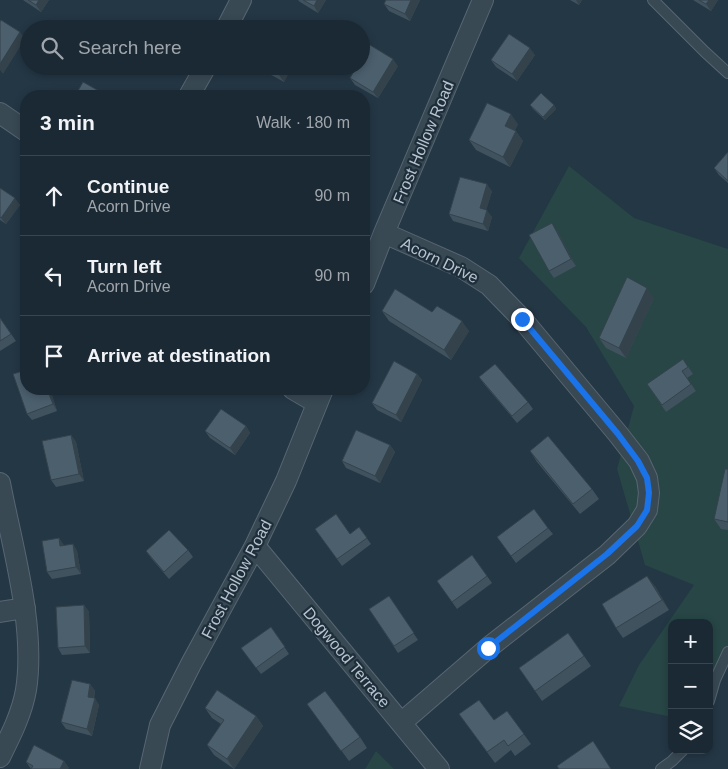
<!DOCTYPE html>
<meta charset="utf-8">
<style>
body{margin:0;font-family:Arial,sans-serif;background:#283540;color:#f1f3f6}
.controls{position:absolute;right:15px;bottom:15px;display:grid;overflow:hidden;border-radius:10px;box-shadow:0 2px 8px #0003}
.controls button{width:45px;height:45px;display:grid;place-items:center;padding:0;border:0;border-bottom:1px solid #39454f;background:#1b2934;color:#f1f3f6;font:25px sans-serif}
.stop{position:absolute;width:15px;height:15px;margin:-11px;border:4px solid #1a73e8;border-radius:50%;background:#fff}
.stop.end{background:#1a73e8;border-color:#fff;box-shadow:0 1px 5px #0008}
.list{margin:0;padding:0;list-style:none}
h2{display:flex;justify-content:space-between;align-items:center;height:65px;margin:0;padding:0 20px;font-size:21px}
h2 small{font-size:16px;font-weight:400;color:#a0a6ac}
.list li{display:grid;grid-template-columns:32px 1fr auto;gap:15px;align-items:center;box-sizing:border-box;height:80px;padding:0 20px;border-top:1px solid #39454f}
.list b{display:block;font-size:19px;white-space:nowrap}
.list p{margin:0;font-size:16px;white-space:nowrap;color:#a0a6ac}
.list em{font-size:16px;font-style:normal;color:#a0a6ac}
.icon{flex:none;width:28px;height:28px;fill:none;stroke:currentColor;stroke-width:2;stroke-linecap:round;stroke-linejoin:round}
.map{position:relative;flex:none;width:728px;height:769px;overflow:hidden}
.search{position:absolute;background:#1b2934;box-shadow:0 2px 8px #0003;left:20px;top:20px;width:350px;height:55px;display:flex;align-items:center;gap:12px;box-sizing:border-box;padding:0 18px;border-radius:28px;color:#a0a6ac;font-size:19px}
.panel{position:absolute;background:#1b2934;box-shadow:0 2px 8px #0003;left:20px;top:90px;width:350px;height:305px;border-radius:20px}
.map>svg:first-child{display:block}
.green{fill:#274645}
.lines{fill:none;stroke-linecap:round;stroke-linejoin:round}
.service-casing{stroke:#586672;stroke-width:12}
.minor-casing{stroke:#586672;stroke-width:22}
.service{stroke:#394954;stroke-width:10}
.minor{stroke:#394954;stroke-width:20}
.wall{fill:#40525e}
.shaded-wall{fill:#34424c}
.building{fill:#4b5f6d;stroke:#34424c}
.route{stroke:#1a73e8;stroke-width:6}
.labels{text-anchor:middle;stroke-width:4.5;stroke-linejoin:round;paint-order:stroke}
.street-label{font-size:16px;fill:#b7c3ce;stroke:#1e2e3a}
</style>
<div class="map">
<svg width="728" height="769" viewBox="0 0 728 769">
<rect width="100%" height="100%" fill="#243745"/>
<path class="green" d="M569,166L634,218L728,249V655L709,679V623H672V717L619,706L639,665L694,585L645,565L617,469L634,406L586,327L519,258Z
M376,751L394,769H365Z"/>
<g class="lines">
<g class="service-casing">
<path id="service" d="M653,0L705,52L728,73
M709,701L715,680L728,652
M661,769L672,761L683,750"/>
</g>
<g class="minor-casing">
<path id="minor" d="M226,29L241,0
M189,96L206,66
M0,113L26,131
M384,233L461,267L489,285L522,319L618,434L639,461L647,478L649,493L647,510L637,526L607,555L488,648L401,723
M364,284L384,233L483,0
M293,389L317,403
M0,483C12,546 36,626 26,690C22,713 11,735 0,757
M255,546L439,769
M0,612L25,608
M150,769L160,725L191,664L255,546L286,481L323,389"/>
</g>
<use href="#service" class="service"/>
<use href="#minor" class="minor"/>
</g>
<path class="wall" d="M23,0H49L41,12Z
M298,0H326L318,13L300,2Z
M386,0H420L410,21L389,11L384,4Z
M570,0H582L579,5Z
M693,0H718L711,11Z
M535,55L517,81L496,67L491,60Z
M123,66H138L135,72Z
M261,66H292L284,82L264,71Z
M398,66L378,98L355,85L350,78Z
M530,105H554L556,109L545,120L533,109Z
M518,124L515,130L523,141L510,167L476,150L469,140Z
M728,152V183L719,175L714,168Z
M0,188L20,205L6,224L0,220Z
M492,191L486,210L492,217L488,231L453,221L449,214Z
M557,230L576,266L554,278L549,271Z
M654,298L626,358L606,348L599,338Z
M382,311L432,312L469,331L451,360L389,321Z
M0,318L16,341L0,351Z
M683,359L693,374L687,378L696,391L666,412L647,384Z
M417,374L422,380L401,422L377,410L372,403Z
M479,377L528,402L533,409L517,423L484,384Z
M26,389H50L57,411L32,420L27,414Z
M246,426L250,433L235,455L210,438L205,431Z
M71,435L76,442L84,481L56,487L51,480Z
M390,445L395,452L380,483L346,468L342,461Z
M530,451L592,489L599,499L580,514L537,462Z
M728,469V530L721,529L714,519Z
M359,527L371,544L342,566L315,529L350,534Z
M548,528L553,534L516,563L497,537Z
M59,538L64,546L73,544L77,551L81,574L52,579L47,572Z
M188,550L193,557L169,579L151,558L146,551Z
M472,555L492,583L457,609L437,581Z
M655,586L669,610L623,638L616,628Z
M389,596L418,640L398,653L369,609Z
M84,605L89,612L90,653L62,655L58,648Z
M271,627L289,654L261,674L241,648Z
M568,633L591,666L542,701L519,668Z
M90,684L95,691L94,698L99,705L92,736L66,729L61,722Z
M307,704L360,737L367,748L349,761Z
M205,708L256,716L263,726L234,769L214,755L207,745L221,724L212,718Z
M507,711L531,744L515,756L511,750L495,763L459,714L494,720Z
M64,761L69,768L31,769L26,762Z"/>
<path class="shaded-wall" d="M39,0H49L41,12L36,5Z
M317,0H326L318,13L314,6Z
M411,0H420L410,21L405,14Z
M576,0H582L579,5Z
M709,0H718L711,11L706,4Z
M20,32L25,39L3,74L0,70V64Z
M530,48L535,55L517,81L512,74Z
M393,59L398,66L378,98L373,92Z
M130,66H138L135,72Z
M284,66H292L284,82L279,75Z
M554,105L556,109L545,120L543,117Z
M511,114L518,124L512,136L505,126Z
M516,131L523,141L510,167L503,157Z
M487,184L492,191L485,215L480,208Z
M15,198L20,205L6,224L1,218Z
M487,210L492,217L488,231L483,224Z
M552,223L557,230L576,266L571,259Z
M647,288L654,298L626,358L619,348Z
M462,321L469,331L451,360L444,350Z
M417,374L422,380L401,422L396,415Z
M47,389H50L57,411L53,404Z
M246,426L250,433L235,455L230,448Z
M71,435L76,442L84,481L79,474Z
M390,445L395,452L380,483L375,476Z
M59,538L64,545L65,553L60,546Z
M73,544L77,551L81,574L76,567Z
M647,576L655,586L669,610L662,600Z
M84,605L89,612L90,653L85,646Z
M90,684L95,691L92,703L88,697Z
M95,698L99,705L92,736L87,729Z
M256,716L263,726L234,769L227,759Z
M64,761L69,768L68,769H60Z"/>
<path class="building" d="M28,0H39L36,5Z
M303,0H317L314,6Z
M386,0H411L405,14L384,4Z
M699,0H709L706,4Z
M1,20L20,32L0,64V22Z
M125,20L142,29H120Z
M509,34L530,48L512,74L491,60Z
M370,45L393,59L373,92L350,78L357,66H361V60Z
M263,66H284L279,75Z
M83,82L108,96H75Z
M541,93L554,105L543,117L530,105Z
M487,103L511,114L505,126L516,131L503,157L469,140Z
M728,152V181L714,168Z
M460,177L487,184L480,208L487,210L483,224L449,214Z
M0,188L15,198L1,218L0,217Z
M552,223L571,259L549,271L529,235Z
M627,277L647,288L619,348L599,338Z
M395,289L432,312L437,306L462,321L444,350L382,311Z
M0,318L11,334L0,341Z
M683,359L688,367L682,371L691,384L662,405L647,384Z
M394,361L417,374L396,415L372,403Z
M495,364L528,402L512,416L479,377Z
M26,370V389H47L53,404L27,414L13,374Z
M221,409L246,426L230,448L205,431Z
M356,430L390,445L375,476L342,461Z
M71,435L79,474L51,480L42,441Z
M548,436L592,489L573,504L530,451Z
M725,469H728V522L714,519Z
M534,509L548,528L511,556L497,537Z
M336,514L350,534L359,527L367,538L337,559L315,529Z
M169,530L188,550L164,572L146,551Z
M59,538L60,546L73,544L76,567L47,572L42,541Z
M472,555L487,576L452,602L437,581Z
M647,576L662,600L616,628L602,604Z
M389,596L414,633L394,646L369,609Z
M84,605L85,646L58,648L56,607Z
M271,627L285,647L256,668L241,648Z
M568,633L584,656L535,691L519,668Z
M72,680L90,684L88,697L95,698L87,729L61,722Z
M217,690L256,716L227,759L207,745L224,720L205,708Z
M325,691L360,737L341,751L307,704Z
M479,700L494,720L507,711L524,734L508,746L504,740L487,752L459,714Z
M593,741L611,769H559L557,766Z
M34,745L64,761L60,769H31L33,766L26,762Z"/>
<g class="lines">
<path class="route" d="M488,648L607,554L637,526L647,510L649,493L647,478L638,461L618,434L522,319"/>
</g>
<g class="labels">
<g class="street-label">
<text transform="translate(423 142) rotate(-67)" y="6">Frost Hollow Road</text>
<text transform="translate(440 260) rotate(26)" y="6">Acorn Drive</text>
<text transform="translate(236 579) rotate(-62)" y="6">Frost Hollow Road</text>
<text transform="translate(347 657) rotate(50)" y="6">Dogwood Terrace</text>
</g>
</g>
</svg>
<div class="controls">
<button>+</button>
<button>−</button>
<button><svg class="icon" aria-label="layers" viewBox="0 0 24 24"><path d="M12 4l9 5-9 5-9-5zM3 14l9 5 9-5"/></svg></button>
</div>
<div class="stop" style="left:488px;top:648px"></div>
<div class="stop end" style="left:522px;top:319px"></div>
<div class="search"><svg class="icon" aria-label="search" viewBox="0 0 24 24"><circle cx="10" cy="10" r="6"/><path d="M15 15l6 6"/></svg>Search here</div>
<section class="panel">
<h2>3 min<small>Walk · 180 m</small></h2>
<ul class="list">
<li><svg class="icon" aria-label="ahead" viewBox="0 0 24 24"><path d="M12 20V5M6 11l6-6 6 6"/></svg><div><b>Continue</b><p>Acorn Drive</p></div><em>90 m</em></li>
<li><svg class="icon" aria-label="left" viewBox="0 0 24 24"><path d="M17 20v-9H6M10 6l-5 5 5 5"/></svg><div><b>Turn left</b><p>Acorn Drive</p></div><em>90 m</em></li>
<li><svg class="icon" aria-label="arrive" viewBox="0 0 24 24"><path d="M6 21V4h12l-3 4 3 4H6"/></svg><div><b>Arrive at destination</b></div></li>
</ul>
</section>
</div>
